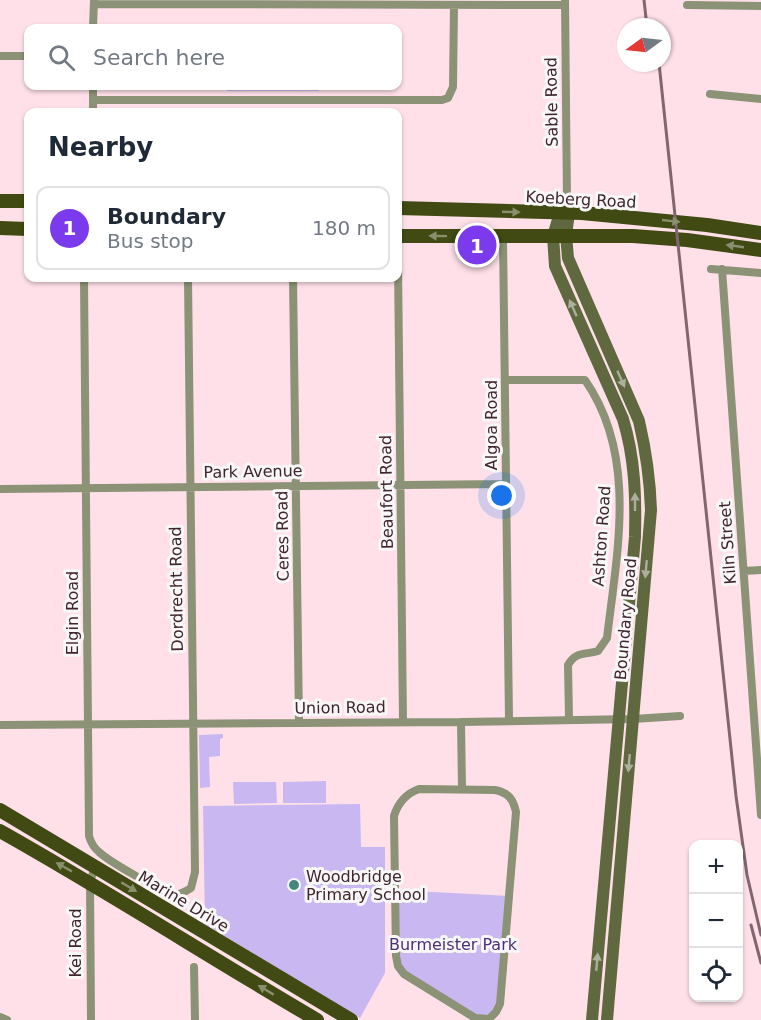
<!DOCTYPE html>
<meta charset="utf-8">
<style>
body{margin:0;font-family:"DejaVu Sans",sans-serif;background:#f6f6f7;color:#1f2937}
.controls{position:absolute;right:18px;bottom:18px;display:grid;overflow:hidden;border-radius:12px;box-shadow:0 2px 4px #0004}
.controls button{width:54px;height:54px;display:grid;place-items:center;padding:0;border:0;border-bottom:2px solid #e0e1e3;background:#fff;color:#1f2937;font:30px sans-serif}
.compass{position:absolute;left:617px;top:18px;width:54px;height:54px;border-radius:50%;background:#fff;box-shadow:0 2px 4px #0004;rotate:255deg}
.you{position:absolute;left:502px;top:496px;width:21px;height:21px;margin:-15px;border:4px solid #fff;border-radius:50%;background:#1a73e8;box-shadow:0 0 0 9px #1a73e833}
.badge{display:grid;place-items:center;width:39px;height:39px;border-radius:50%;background:#7c3aed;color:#fff;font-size:20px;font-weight:700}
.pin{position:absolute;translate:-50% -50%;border:3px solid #fff;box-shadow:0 2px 6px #0006}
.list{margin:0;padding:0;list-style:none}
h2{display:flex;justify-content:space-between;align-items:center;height:78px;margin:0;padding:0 24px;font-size:26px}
h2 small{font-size:20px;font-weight:400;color:#747a83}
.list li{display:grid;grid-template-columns:39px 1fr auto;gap:18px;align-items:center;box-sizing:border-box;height:84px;margin:0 12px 12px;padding:0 12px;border:2px solid #e0e1e3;border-radius:12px}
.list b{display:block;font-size:22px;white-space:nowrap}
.list p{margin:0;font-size:20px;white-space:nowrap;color:#747a83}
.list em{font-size:20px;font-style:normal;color:#747a83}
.icon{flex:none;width:33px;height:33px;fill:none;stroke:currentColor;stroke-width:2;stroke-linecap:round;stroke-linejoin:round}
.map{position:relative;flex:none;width:761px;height:1020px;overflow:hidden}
.search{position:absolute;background:#fff;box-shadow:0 2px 4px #0004;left:24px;top:24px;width:378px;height:66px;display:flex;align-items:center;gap:15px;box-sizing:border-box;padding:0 21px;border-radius:12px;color:#747a83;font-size:22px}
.panel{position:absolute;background:#fff;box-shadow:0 2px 4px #0004;left:24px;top:108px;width:378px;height:174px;border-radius:12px}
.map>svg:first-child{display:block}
.green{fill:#c9b7f2}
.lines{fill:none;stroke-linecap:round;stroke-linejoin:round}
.minor{stroke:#8b9275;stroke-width:8}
.secondary{stroke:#5f683e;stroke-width:12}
.primary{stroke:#404a12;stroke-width:14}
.rail{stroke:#82666f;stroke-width:3}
.oneway{fill:#898f6e}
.oneway2{fill:#abb09a}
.poi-dot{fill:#45887b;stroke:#f7f7f7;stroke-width:2}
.labels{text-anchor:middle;stroke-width:6;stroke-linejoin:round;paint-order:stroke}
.street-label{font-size:16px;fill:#40252e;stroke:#f7f7f7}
.poi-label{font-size:16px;fill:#40252e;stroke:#f7f7f7;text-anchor:start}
.park-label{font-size:16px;fill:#4d2f7a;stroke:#f7f7f7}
</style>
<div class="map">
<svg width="761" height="1020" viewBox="0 0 761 1020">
<rect width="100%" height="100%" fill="#ffe0e9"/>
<path class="green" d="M227,86H319V91H227Z
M223,734V738L220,739V756L209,757L210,787L200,788L199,735Z
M326,781V803H283V782Z
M233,782H276L277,803L234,804Z
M360,804L361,847H385V973L360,1018L205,924L203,806Z
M395,890L509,896L500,1004L485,1020L398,966Z"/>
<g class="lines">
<path class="minor" d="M565,0L567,203L569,213
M94,4L565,5
M687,5L761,6
M93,28L94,0
M0,56H28
M93,86V112
M710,94L761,99
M93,100H442L448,98L453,87L454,5
M503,237L509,720
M398,263L403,721
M711,269L761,273
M722,269L761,815
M84,278L89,836C91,843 94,848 99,852C110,862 160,891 174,894C180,895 185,892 191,888L195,872L188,278
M293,278L299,722
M506,380H585C638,456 617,552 607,638L598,651C585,655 576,651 568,665L569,719
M0,489L506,484
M744,571L761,570
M461,722L462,789
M0,725L461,722L633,719L680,716
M419,789L495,790C509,793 513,799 516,812L500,1004L496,1012L489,1019L475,1018L404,974L398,966L396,956L394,816C398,803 405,794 419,789Z
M194,967L195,1020
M0,1017L7,1020
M91,1020L90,882L95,867"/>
<path class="secondary" d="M560,213L553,236L555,266L623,419C635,458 636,497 635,537L592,1020
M569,213L566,235L568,258L639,421C646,451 650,479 651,510L607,1020"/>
<path class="primary" d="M0,201H28
M398,208L582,213L707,225L761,233
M0,228L28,229
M398,236H633L687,240L761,250
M0,810L351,1020
M0,831C107,891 211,958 317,1020"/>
<path class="rail" d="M644,0L647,27
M659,63L736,796L747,875L761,935
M751,925L761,963"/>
</g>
<defs><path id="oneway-solid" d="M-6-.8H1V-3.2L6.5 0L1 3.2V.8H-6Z" transform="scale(1.5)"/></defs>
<g class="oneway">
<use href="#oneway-solid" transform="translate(511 212) rotate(2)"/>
<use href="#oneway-solid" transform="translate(671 221) rotate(6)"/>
<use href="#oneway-solid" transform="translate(438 236) rotate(-179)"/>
<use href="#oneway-solid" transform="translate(735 246) rotate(-172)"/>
<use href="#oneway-solid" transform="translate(64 867) rotate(-151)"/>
<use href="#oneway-solid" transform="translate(129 887) rotate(31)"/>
<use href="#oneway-solid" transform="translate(266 990) rotate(-149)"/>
</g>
<g class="oneway2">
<use href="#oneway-solid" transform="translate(573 308) rotate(-114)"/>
<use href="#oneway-solid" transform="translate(621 379) rotate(66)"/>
<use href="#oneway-solid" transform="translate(635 502) rotate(-90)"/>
<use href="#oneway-solid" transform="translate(646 569) rotate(95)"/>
<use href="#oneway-solid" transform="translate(629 763) rotate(95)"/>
<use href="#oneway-solid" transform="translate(597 962) rotate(-85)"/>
</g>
<circle class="poi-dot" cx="294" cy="885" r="6"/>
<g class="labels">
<g class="street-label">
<text transform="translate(551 102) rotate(-91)" y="6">Sable Road</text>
<text transform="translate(581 199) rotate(3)" y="6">Koeberg Road</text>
<text transform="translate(491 425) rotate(-90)" y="6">Algoa Road</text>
<text transform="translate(253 471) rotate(-1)" y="6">Park Avenue</text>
<text transform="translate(386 492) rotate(-91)" y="6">Beaufort Road</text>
<text transform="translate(282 536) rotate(-91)" y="6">Ceres Road</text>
<text transform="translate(601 536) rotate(-86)" y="6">Ashton Road</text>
<text transform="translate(727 543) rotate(-94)" y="6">Kiln Street</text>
<text transform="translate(176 589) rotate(-91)" y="6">Dordrecht Road</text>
<text transform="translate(72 613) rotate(-90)" y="6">Elgin Road</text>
<text transform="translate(625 619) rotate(-85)" y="6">Boundary Road</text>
<text transform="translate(340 707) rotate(-1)" y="6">Union Road</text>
<text transform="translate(184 901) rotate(31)" y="6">Marine Drive</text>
<text transform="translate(75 943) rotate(-90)" y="6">Kei Road</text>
</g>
<g class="poi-label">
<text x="306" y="882">Woodbridge<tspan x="306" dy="18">Primary School</tspan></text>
</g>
<g class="park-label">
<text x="453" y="950">Burmeister Park</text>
</g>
</g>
</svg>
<div class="controls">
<button>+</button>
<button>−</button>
<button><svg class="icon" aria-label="locate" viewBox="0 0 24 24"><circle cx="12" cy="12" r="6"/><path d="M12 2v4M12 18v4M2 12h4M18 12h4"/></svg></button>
</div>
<svg class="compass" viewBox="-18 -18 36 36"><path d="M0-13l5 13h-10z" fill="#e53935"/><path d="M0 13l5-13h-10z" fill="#747a83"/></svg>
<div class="you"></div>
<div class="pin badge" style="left:477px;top:245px">1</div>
<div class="search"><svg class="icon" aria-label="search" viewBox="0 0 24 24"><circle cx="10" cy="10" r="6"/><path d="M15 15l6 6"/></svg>Search here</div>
<section class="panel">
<h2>Nearby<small></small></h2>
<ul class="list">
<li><span class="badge">1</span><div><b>Boundary</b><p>Bus stop</p></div><em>180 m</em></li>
</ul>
</section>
</div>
